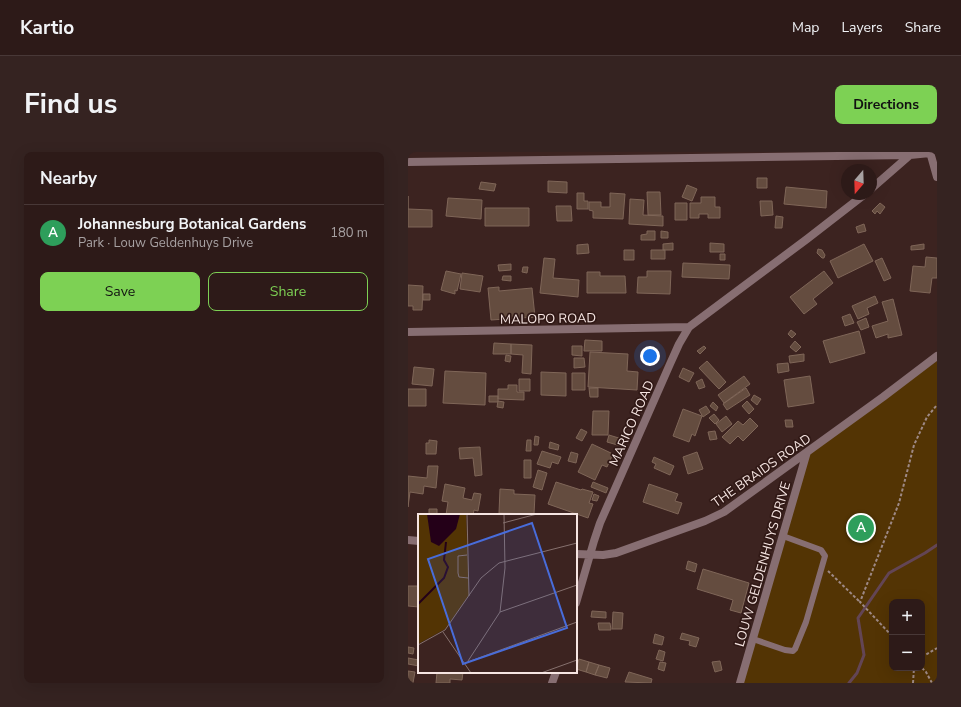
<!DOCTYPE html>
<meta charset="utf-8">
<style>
body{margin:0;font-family:"Nunito Sans",sans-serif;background:#352321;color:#f1f3f6}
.controls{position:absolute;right:12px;bottom:12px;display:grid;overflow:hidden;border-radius:8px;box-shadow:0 4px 16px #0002}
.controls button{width:36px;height:36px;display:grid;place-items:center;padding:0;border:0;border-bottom:1px solid #483837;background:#2d1a18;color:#f1f3f6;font:20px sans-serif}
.compass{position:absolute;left:433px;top:12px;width:36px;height:36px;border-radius:50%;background:#2d1a18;box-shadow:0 4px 16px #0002;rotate:199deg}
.you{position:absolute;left:242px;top:204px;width:14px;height:14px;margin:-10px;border:3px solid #fff;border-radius:50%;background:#1a73e8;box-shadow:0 0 0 6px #1a73e833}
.badge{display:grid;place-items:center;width:26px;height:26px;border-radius:50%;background:#7dd154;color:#fff;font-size:13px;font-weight:700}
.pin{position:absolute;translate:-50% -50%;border:2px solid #fff;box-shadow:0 1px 4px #0006}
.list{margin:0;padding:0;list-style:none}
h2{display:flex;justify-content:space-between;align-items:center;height:52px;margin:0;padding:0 16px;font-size:17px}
h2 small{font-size:13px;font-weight:400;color:#a7a1a2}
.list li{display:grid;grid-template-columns:26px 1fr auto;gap:12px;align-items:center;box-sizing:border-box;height:56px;padding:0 16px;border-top:1px solid #483837}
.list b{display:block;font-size:15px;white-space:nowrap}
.list p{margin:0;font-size:13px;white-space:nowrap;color:#a7a1a2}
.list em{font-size:13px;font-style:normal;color:#a7a1a2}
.actions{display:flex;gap:8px;padding:12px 16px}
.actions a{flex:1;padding:9px 0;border:1px solid #7dd154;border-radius:8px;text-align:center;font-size:14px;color:#7dd154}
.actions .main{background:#7dd154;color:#111}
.map{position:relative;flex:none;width:529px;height:531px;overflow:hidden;border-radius:8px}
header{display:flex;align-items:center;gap:24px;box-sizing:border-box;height:56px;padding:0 20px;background:#2d1a18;border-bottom:1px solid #483837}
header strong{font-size:19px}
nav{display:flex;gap:22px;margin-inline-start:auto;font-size:14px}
.intro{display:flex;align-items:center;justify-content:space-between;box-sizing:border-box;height:96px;padding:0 24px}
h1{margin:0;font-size:28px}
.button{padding:10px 18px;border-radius:8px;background:#7dd154;color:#111;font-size:14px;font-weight:700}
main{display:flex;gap:24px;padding:0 24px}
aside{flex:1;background:#2d1a18;border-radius:8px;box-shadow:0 4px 16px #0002}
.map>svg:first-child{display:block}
.green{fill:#533404;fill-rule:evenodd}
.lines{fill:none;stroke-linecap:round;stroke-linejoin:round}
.stream{stroke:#634555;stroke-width:3}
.building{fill:#644c3f;stroke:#7f6658}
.path{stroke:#9e8986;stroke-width:2;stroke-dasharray:3 2;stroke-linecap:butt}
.service{stroke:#876e72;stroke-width:6}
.minor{stroke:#876e72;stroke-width:8}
.labels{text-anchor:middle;stroke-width:3.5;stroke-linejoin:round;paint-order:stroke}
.street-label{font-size:13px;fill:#f6e5e2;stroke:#311916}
.inset-river{fill:none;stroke:#240018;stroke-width:2}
.inset-road{fill:none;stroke:#86716e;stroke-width:1}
.view{fill:#486cda;fill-opacity:0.15;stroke:#486cda;stroke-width:2}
.inset-edge{fill:none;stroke:#f6e5e2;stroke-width:2}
</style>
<header>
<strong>Kartio</strong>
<nav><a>Map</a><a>Layers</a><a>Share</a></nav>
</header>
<div class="intro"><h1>Find us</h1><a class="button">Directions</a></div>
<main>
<aside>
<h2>Nearby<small></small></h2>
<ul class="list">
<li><span class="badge" style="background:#2e9e5b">A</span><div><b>Johannesburg Botanical Gardens</b><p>Park · Louw Geldenhuys Drive</p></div><em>180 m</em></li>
</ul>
<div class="actions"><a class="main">Save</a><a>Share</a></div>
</aside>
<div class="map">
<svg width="529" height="531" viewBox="0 0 529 531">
<rect width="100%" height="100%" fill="#3c2320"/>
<path class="green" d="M529,209V531H334L399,303ZM484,450H514V516H484Z"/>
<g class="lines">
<path class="stream" d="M441,531L449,521L456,503L450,466L481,421L517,401L529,393"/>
</g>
<path class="building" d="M349,26H359V36H349Z
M140,29L159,30V41L140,40Z
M73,30L88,32L86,39L71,37Z
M279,33L289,37L284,49L274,45Z
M378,35L419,39L418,56L376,52Z
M239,40H252L253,63H240Z
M169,41H176V49H180V57H169Z
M202,41L217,42L215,67L185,66V59L181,58V50H193V55H202Z
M0,44V57L24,58V75H0Z
M293,45H307V55H312V66H300V62H291V66H282V51H293Z
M40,46L74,48L73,67L38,64Z
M222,47L236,48L235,63L255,64V74L221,72Z
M352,49H364L365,63L353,64Z
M267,51H279V68H267Z
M472,51L477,55L472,62L469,59L467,62L464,59Z
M148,54H163L164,69H149Z
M77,56H121V74H77Z
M368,64L375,65L374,76H367Z
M456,72L458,79L450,81L448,75Z
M239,79H247V88H233V83L239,82Z
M253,79L260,80V86H253Z
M265,91V98H255V92Z
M302,91L316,92V100H302Z
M180,92L181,101L169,102V93Z
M456,92L465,109L430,126L422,109Z
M516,92V97L503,98V94Z
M410,97L414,98L417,103L416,106H414L409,101Z
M216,98H226V108H216Z
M243,98H257V107H243Z
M312,102H317V108H312Z
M518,105L529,106V126H524L522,141L502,139L505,114L517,115Z
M136,106L147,107L145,126L171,128L170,145L132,141Z
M474,106L483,126L476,129L467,109Z
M275,111L322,113L321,127L274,125Z
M103,112V118L91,119L90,113Z
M115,115H120L119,121L114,120Z
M38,119L53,122L49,139L47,138V142L33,138Z
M239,119H263L262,142L229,141L230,125H239Z
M416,119L425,131L405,147L409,152L396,162L382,145Z
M179,120H192V124H217L218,141H179Z
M54,121L75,124L72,140L52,137Z
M95,124H103V129L94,128Z
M0,133L15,134L14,158H5V154H0Z
M91,135V139L124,136L127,165L83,168L80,136Z
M15,142H22V148H15Z
M467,144L470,151L459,156L461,162L450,167L444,154Z
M485,147L494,183L480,186V182L468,186L464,174L480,169L474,150Z
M442,162L446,171L437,174L434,165Z
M458,166L461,175L453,178L449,170Z
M383,178L388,182L384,186L380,182Z
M451,179L457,201L422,211L415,189Z
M177,188L194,189V199H176Z
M387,189L393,195L388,200L382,195Z
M86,191L103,192V202H85Z
M103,192L124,193L123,222L114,221L115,203L103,202Z
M164,194H174V204L164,203Z
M296,194L298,196L292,202L289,199Z
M182,200L220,202L219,219L230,220L229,238L180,235Z
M396,202V209L382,211L381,204Z
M98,203L103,204L102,210L97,209Z
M166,206H176L177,215L166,216Z
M299,209L318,230L311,237L291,216Z
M380,211L381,219L370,221L369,212Z
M6,215L26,217L24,234L4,232Z
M275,216L286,221L281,230L271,225Z
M37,219L78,221L77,253L35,251Z
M133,220L158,221V244L133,243Z
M164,221H177V238H164Z
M336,224L342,232L316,251L310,243Z
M402,224L406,251L380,255L376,228Z
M111,227H122V239H111Z
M294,227L297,235L291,237L288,230Z
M100,233H109V240H116V248L90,247V237H100Z
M181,236H190V245H182Z
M338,236L342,243L319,258L315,252Z
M0,237H18V254H0Z
M346,243L353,247L349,253L343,248Z
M81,244H90V250H81Z
M90,249L96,250L95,256L89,255Z
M339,249L346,257L341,262L334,254Z
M305,250L310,255L308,259L302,254Z
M298,254L302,260L295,265L291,258Z
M275,257L294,264L287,284L284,282L281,290L265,284Z
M185,259H201L200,283H184Z
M306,262L311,268L307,272L301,266Z
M318,264L324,272L314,280L308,272Z
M342,266L350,274L335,289L330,284L322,292L314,285L330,269L335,273Z
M377,268H384L385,275H378Z
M173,277L179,280L174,289L168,286Z
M307,279L309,287L302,288L300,280Z
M201,283L214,287L213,294L199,290Z
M127,284L131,285L130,293H126Z
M21,288L29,289L28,302H18V291H21Z
M119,288H123V299H118Z
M142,290L151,293L150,298L141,296Z
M184,292L205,302L199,315L194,313L187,328L170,320Z
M72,295L74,323L67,324L65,306L52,307L51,296Z
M134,299L153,305L150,312L144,310L142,316L129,312Z
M163,300L170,302L168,311L160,309Z
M289,300L295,317L280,322L275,305Z
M246,305L266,314L262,323L246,316L248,312L244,310Z
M116,308H123V326H116Z
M20,314H30L28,336L16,334L15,342L2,340L0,355V324L19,326Z
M130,318L139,321L134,338L125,335Z
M148,330L173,338L174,337L185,340L181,351L185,352L180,366L140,352Z
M185,330L200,336L198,341L183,335Z
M37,332L57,336L55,346L64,348L66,341L73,342L70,359L66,358L65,363H38L40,350L34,349Z
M241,332L270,342L267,349L274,351L270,362L235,350Z
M92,337L106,338V342L127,343L126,362L91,361Z
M186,342L191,344L189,349L184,348Z
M21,357H29V362H21Z
M280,409L289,412L287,420L278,417Z
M295,417L341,431L333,461L322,458L325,448L289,437Z
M0,434H11V455L0,454Z
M184,459L198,460V466L183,465Z
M205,460L215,461L214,477H204Z
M190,471H202L203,478H191Z
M274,481L291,486L288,495L281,493L282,489L272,487Z
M247,482L256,485L254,493L245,491Z
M0,495L6,496L5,502L0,501Z
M251,498L257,500L255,509L248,507Z
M0,506L11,508V514L0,512Z
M171,507L181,510L178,520L168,517Z
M312,509L314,518L307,520L304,510Z
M181,510L191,513L187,523L178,520Z
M252,510L258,511L256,519L250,517Z
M191,513L202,516L199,526L187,523Z
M0,519L7,520L5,531H0Z
M29,520H55L54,528L42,527V531H28Z
M221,520L244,527L243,531L217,530Z"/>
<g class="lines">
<path class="path" d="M420,419L452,450
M484,484L452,450L491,351L506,293L519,265L529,253
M514,505L529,496
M514,516L518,520L524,531
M505,531L506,516"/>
<path class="service" d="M345,487L377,498L385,499L387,497L398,470L417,404L413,398L375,384"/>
<path class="minor" d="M522,0L529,25
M0,10L502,3L522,1
M463,37L502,3
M0,180L281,175
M0,388L11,389
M168,402L195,403L208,401L297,369L316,360L475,245L529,204
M168,451L186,389L192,371L262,212L271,192L281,175L399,87L457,42
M144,531L148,520
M332,531L399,300"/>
</g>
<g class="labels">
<g class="street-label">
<text transform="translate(140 166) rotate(-1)" y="5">MALOPO ROAD</text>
<text transform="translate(223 271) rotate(-66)" y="5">MARICO ROAD</text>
<text transform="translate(353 318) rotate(-35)" y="5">THE BRAIDS ROAD</text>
<text transform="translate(354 412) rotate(-74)" y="5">LOUW GELDENHUYS DRIVE</text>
</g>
</g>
<g transform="translate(10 362)">
<rect width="159" height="159" fill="#3c2320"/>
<path d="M0,0H48L51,81L27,115L0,130Z" fill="#533404"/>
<path d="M9,0H42L38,15L21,32L13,28Z" fill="#240018"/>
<path class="inset-river" d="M0,90L26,64L30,53L26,46L28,28"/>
<path class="inset-road" d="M49,0L51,82M85,9L119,0M49,41L40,42V59L41,63L50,64M82,98L159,71M25,118L53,159M0,131L27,116L63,64L81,49L159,29M50,147L82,98L87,54L86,0M47,149L159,108M123,159L159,146"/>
<path class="view" d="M114,9L149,114L45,150L10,45Z"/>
<rect width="159" height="159" class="inset-edge"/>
</g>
</svg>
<div class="controls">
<button>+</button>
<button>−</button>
</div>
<svg class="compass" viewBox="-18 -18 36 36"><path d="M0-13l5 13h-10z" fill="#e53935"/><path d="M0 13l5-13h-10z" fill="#a7a1a2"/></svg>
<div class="you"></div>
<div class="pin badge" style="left:453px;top:376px;background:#2e9e5b">A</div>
</div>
</main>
